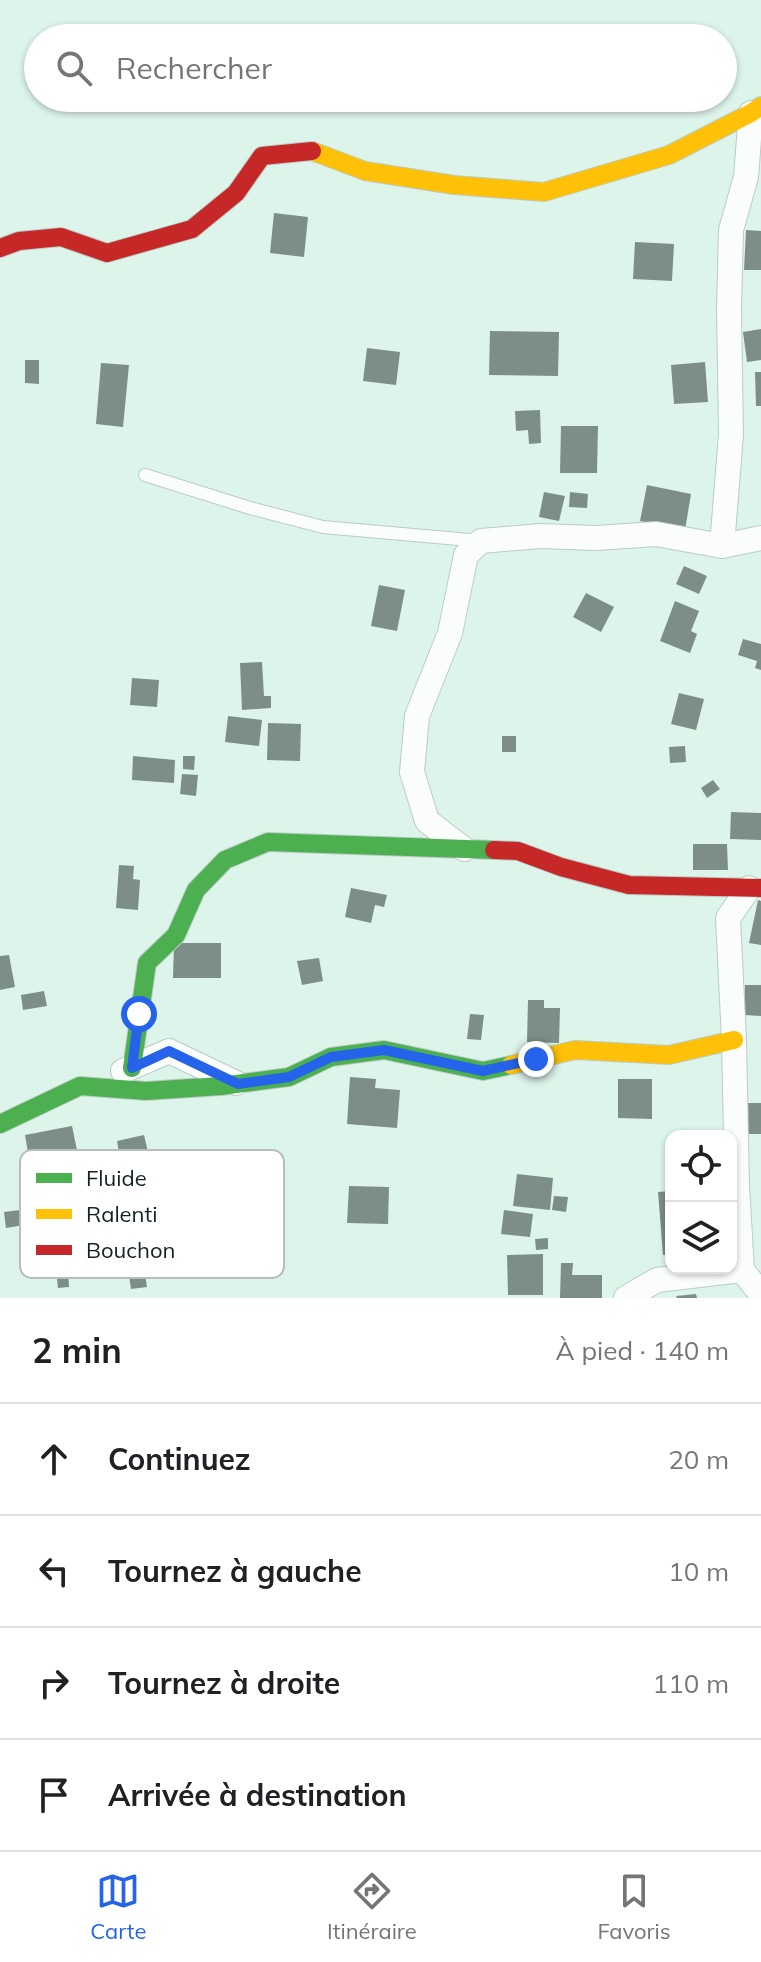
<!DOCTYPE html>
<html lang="fr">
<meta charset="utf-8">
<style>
body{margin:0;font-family:Mulish,sans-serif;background:#f2f2f2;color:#202124}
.controls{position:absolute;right:24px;bottom:24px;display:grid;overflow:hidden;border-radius:16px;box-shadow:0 2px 6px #0004}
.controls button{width:72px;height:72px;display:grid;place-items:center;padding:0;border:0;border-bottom:2px solid #e0e0e0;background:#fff;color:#202124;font:40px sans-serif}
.stop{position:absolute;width:24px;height:24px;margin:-18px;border:6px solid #2563eb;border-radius:50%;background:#fff}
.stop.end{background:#2563eb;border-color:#fff;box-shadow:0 2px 8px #0008}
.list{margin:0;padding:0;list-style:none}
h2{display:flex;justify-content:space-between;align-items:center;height:104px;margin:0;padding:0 32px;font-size:34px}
h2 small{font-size:26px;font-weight:400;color:#757577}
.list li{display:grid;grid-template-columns:52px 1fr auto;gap:24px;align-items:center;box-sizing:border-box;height:112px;padding:0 32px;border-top:2px solid #e0e0e0}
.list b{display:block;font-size:30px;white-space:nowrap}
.list em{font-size:26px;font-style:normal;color:#757577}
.icon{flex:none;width:44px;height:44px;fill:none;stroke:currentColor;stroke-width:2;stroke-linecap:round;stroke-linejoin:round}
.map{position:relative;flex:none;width:761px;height:1298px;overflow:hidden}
.search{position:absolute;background:#fff;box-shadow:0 2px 6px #0004;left:24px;right:24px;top:24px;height:88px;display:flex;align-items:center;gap:20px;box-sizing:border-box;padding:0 28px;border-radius:44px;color:#757577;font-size:30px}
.sheet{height:552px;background:#fff}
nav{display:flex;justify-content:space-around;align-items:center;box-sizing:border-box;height:112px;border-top:2px solid #e0e0e0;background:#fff;font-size:22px;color:#757577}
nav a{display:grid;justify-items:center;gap:4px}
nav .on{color:#2563eb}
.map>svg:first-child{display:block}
.building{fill:#7d8e88}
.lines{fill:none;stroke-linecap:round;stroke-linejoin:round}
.lane-casing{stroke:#baccc5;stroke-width:14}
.street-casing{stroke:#baccc5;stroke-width:26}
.fast-casing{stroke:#baccc5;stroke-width:20}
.slow-casing{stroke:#baccc5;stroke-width:20}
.jam-casing{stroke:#baccc5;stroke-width:20}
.lane{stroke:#fafdfc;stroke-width:12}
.street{stroke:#fafdfc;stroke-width:24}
.fast{stroke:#4caf50;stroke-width:18}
.slow{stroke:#ffc107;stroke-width:18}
.jam{stroke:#c62828;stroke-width:18}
.route{stroke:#2563eb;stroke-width:10}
.key{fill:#fff;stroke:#b8bdbc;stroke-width:2}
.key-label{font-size:22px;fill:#13241e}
</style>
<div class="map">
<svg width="761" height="1298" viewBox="0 0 761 1298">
<rect width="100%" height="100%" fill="#ddf4eb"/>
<path class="building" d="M274,213L308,217L304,257L270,253Z
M746,230L761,231V270H744Z
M635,242L674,244L672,281L633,279Z
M761,329V360L747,362L743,332Z
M490,331L559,332L558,376L489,375Z
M367,348L400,352L396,385L363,381Z
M25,360H39V384L25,383Z
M705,362L708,402L674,404L671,365Z
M101,363L129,365L123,427L96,424Z
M755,372H761V406H756Z
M540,410L541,443L529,444L528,430L516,431L515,411Z
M561,426H598L597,473H560Z
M647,485L691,494L685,530L640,521Z
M544,492L565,496L559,521L539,517Z
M570,492L588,494L587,508L569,507Z
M684,566L707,576L699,594L676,584Z
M379,585L405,590L397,631L371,626Z
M586,593L614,607L601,632L573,617Z
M675,601L699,611L691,631L697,634L690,653L660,641Z
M743,639L761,644V670L755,668L757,661L738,655Z
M262,662L264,696H271V708L242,710L240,663Z
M132,678L159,680L157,707L130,705Z
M679,693L704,699L696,730L671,724Z
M228,716L262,720L259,746L225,742Z
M268,723L301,724L300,761L267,760Z
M502,736H516V752H502Z
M685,746L686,762L670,763L669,747Z
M133,756L175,760L174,783L132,780Z
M183,756H195L194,770L183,769Z
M182,774L198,775L196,796L180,794Z
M713,780L720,789L707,798L701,788Z
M731,812L761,813V840L730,839Z
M693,844H727L728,870H693Z
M119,865L134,866L133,879L140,880L138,910L116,908Z
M351,888L387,895L384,907L375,905L371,923L345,917Z
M758,900L761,901V945L749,943Z
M174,943H221V978H173Z
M9,955L15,987L0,990V956Z
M319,958L323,981L302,985L297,961Z
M745,985H761V1016L744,1015Z
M44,991L47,1006L23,1010L21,995Z
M528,1000H544V1008H560L559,1043L527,1042Z
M470,1014L484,1015L481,1040L467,1039Z
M350,1077L376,1079L375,1088L400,1090L397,1128L347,1124Z
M618,1079H652V1119L618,1118Z
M745,1103H761V1134H745Z
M72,1126L79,1160L31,1170L25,1135Z
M144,1135L148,1152L120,1158L117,1141Z
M517,1174L553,1178L550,1210L513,1206Z
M349,1186L389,1187L388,1224L347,1223Z
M671,1191V1255H663L658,1192Z
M554,1196L568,1197L566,1212L552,1210Z
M28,1209L30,1224L6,1228L4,1212Z
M504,1210L533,1214L530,1237L501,1234Z
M548,1238V1249L536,1250L535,1239Z
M543,1254V1295H508L507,1255Z
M561,1263H573L572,1275H602V1298H560Z
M144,1267L147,1287L131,1289L128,1270Z
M68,1269L69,1287L58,1288L56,1270Z
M696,1294L697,1298H677L676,1296Z"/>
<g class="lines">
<g class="lane-casing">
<path id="lane" d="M145,475L250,508L323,527L481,541"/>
</g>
<g class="street-casing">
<path id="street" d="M722,546L731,434L729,309L731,230L746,177L751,113
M464,849L427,821L412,772L417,716L450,633L466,555L481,541L540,536L597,538L656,534L722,546L761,538
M749,888L728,918L734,1040L737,1186L742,1270L761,1294
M123,1071L169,1051L236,1083
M626,1298L657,1280L742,1270"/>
</g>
<g class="fast-casing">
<path id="fast" d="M132,1068L147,963L176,935L196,890L225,860L268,842L494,850
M0,1124L80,1086L146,1091L221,1086L289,1077L331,1057L384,1050L483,1071L511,1065"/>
</g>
<g class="slow-casing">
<path id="slow" d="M312,151L365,171L454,185L544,192L669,155L751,113L761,106
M511,1065L575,1050L669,1055L734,1040"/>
</g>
<g class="jam-casing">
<path id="jam" d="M0,248L19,241L61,237L107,253L192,229L236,193L262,156L312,151
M494,850L518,851L561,867L629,885L761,888"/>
</g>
<use href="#lane" class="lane"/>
<use href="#street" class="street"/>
<use href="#fast" class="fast"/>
<use href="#slow" class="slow"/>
<use href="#jam" class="jam"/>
</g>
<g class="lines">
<path class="route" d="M139,1014L132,1068L169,1051L238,1084L289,1077L331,1057L384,1050L483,1071L536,1059"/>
</g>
<rect x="20" y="1150" width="264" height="128" rx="12" class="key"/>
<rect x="36" y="1173" width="36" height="10" fill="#4caf50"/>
<rect x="36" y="1209" width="36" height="10" fill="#ffc107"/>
<rect x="36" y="1245" width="36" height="10" fill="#c62828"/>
<g class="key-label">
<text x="86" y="1186">Fluide</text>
<text x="86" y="1222">Ralenti</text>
<text x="86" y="1258">Bouchon</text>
</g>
</svg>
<div class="controls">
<button><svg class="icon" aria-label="locate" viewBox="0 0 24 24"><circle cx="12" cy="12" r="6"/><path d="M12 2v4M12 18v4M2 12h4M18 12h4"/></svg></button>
<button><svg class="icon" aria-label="layers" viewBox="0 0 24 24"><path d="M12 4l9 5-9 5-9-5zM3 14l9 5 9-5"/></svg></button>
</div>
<div class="stop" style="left:139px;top:1014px"></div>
<div class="stop end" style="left:536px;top:1059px"></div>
<div class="search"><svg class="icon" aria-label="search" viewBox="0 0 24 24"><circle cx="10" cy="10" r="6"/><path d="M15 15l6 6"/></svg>Rechercher</div>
</div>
<section class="sheet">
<h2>2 min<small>À pied · 140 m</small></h2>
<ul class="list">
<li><svg class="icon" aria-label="ahead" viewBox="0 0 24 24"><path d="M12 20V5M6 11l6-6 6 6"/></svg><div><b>Continuez</b></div><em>20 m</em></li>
<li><svg class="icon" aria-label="left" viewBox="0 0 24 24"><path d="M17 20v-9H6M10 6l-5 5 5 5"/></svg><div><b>Tournez à gauche</b></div><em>10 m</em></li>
<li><svg class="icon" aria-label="right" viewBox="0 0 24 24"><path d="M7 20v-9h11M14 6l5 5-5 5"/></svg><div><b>Tournez à droite</b></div><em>110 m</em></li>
<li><svg class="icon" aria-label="arrive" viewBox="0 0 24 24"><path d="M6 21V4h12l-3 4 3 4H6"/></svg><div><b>Arrivée à destination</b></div></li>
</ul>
</section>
<nav>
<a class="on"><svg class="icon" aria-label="map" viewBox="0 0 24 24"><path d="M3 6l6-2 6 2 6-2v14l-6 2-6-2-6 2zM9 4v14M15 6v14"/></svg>Carte</a>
<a><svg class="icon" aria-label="directions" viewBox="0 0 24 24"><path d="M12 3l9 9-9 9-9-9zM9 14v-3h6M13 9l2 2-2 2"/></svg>Itinéraire</a>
<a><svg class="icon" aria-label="saved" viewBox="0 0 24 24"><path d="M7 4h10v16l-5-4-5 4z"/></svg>Favoris</a>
</nav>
